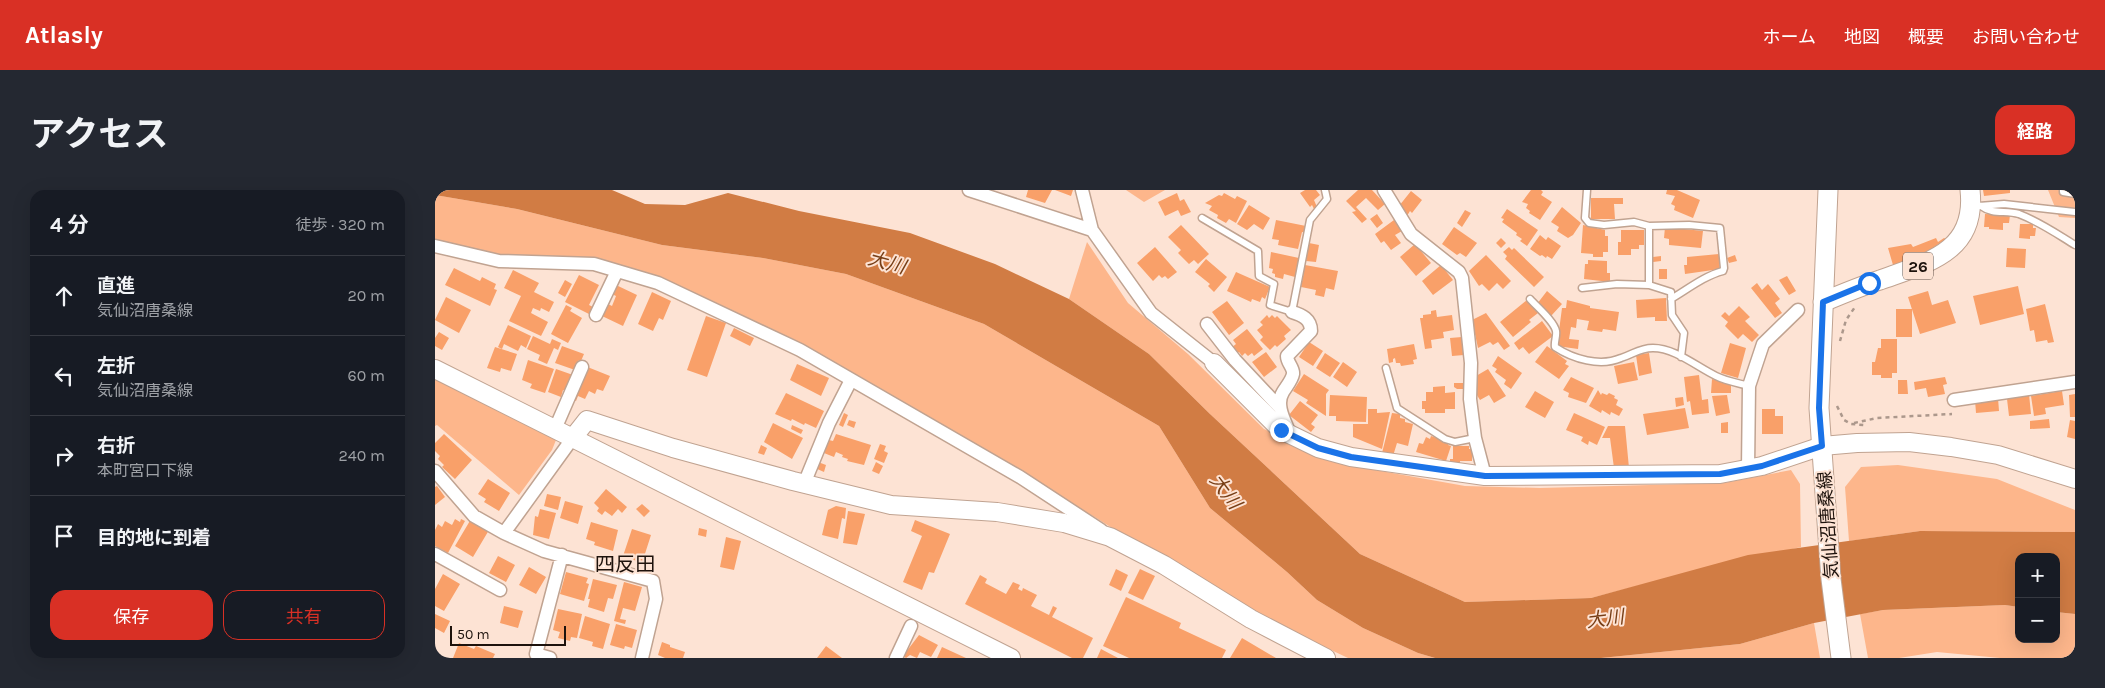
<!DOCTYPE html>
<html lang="ja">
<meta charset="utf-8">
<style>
body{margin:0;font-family:Karla,"Noto Sans JP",sans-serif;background:#242831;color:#f1f3f6}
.controls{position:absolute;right:15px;bottom:15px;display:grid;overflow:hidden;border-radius:10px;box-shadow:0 5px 20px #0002}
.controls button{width:45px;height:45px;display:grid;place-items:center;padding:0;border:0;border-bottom:1px solid #363941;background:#171b24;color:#f1f3f6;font:25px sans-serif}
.scale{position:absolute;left:15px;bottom:12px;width:116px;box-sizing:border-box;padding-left:5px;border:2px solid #1d120c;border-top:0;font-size:14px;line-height:18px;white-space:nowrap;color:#1d120c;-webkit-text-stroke:4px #fde3d4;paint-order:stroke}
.stop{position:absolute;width:15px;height:15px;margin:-11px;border:4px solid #1a73e8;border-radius:50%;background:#fff}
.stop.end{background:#1a73e8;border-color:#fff;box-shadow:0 1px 5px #0008}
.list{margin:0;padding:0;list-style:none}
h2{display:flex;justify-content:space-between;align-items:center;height:65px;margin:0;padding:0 20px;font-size:21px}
h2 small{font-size:16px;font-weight:400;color:#9ea1a6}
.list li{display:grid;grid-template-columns:32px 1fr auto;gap:15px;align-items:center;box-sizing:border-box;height:80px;padding:0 20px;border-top:1px solid #363941}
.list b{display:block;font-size:19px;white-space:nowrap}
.list p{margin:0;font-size:16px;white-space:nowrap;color:#9ea1a6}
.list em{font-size:16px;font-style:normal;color:#9ea1a6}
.actions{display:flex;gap:10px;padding:15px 20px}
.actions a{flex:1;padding:11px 0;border:1px solid #d93025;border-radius:15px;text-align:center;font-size:18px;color:#d93025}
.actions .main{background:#d93025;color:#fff}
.icon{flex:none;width:28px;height:28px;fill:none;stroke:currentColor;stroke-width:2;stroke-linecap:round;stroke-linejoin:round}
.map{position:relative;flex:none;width:1640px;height:468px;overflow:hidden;border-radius:15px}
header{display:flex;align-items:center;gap:30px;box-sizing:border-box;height:70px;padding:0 25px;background:#d93025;color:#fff}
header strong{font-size:24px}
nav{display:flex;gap:28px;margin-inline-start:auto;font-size:18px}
.intro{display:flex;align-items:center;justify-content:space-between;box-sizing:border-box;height:120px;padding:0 30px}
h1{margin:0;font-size:35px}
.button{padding:12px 22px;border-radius:15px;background:#d93025;color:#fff;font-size:18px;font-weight:700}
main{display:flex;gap:30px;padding:0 30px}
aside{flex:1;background:#171b24;border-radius:15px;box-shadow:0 5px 20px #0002}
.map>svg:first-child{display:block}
.green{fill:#fdb68b}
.water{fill:#d17c44}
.building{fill:#f9a069}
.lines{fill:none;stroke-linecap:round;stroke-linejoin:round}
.lane-casing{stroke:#c0a391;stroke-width:9}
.street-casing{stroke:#c0a391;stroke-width:15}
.secondary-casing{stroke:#c0a391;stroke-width:20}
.primary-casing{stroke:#c0a391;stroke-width:21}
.path{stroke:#ac988c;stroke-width:2.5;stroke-dasharray:4 4;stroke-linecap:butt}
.lane{stroke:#fff;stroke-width:6}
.street{stroke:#fff;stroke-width:12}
.secondary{stroke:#fff;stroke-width:18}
.primary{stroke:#fff;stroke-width:19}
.route{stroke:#1a73e8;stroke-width:6}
.labels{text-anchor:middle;stroke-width:4;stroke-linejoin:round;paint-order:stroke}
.shield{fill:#fde3d4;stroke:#605148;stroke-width:1}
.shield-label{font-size:16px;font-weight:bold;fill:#1d120c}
.street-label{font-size:18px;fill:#1d120c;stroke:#fde3d4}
.water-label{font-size:19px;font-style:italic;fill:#773e16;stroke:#fde3d4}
.quarter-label{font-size:20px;fill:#1d120c;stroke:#fde3d4}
</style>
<header>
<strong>Atlasly</strong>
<nav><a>ホーム</a><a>地図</a><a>概要</a><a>お問い合わせ</a></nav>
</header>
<div class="intro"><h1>アクセス</h1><a class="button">経路</a></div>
<main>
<aside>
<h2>4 分<small>徒歩 · 320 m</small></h2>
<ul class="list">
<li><svg class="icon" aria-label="ahead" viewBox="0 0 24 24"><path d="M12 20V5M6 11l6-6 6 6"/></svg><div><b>直進</b><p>気仙沼唐桑線</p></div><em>20 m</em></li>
<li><svg class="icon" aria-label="left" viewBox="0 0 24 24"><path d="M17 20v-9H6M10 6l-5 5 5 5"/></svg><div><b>左折</b><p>気仙沼唐桑線</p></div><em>60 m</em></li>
<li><svg class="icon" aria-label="right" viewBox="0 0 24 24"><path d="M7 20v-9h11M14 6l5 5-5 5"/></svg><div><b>右折</b><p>本町宮口下線</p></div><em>240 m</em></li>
<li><svg class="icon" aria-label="arrive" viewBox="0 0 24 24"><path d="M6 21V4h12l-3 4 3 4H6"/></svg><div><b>目的地に到着</b></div></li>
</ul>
<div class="actions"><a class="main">保存</a><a>共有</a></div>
</aside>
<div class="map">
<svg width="1640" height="468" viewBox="0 0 1640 468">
<rect width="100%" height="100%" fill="#fde3d4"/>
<path class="green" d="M691,0H730L709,12Z
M1613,0H1640V28L1624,27Z
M0,5L82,19L227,55L328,68L411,84L549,134L724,236L775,318L852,382L882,410L928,438L983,463L1000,468H913L839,433L757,388L658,326L365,160L223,93L159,74L57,70L0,56Z
M652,52L693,113L753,164L829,239L888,266L929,278L1030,296L1105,298L1289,293L1356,280L1365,294L1366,357L1206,395L1156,408L1030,412L925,364L775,224L714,164L634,109Z
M0,183L127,235L117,260L84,305L2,235L0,236Z
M1463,275L1562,289L1640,320V342L1485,341L1414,351L1410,297L1426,277Z
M1570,415L1584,417V449H1621V422L1640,424V468H1565L1502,462L1464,468H1433L1425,424L1448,420Z
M1379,433L1385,468H1166L1305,454Z"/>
<path class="water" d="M0,0H177L210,14L250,15L293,3L364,21L475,43L560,74L634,109L714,164L775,224L925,364L1030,412L1156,408L1313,365L1485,341L1640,342V424L1621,422V367H1584V417L1570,415L1448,420L1379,433L1305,454L1166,468H1000L983,463L928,438L882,410L852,382L775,318L724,236L549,134L411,84L328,68L227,55L82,19L0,5Z"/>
<path class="building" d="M593,0H617L610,13L591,7Z
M620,0H638L636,6Z
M870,0H881L885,5L879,10L882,17L879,19L877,15L875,17L865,3Z
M923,0H937L950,14L943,20L931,8L921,17L932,29L927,33L917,22L921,21L911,11Z
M1096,0H1106L1108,2L1106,5L1117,12L1105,30L1094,23L1095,21L1091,18L1093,14L1087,12Z
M1232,0H1242L1265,10L1258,28L1239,20L1240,16L1236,14L1240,6L1231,4Z
M1548,0H1575V3L1549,6Z
M976,1L987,10L977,23L975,21L972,26L964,16Z
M742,3L745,11L749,9L756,22L746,26L743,20L730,26L723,12Z
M789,3L800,9L802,6L812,11L801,33L794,29L791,33L782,28L783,25L774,20L777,16L770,13L784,5L787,6Z
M1156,8H1188V14H1179L1180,29H1156Z
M814,15L835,28L828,40L819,34L812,40L802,34Z
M1127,17L1146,33L1138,45L1133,48L1122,41L1124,37L1116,32Z
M1072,19L1103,40L1092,56L1085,51L1087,49L1081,45L1082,43L1067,32L1069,29L1066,28Z
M1030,20L1036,23L1027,37L1022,33Z
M942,24L948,33L942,38L935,29Z
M1550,24L1575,25L1574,33H1568V40L1554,39V37H1549Z
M841,30L871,36L870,43L867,42L863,59L843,55L844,50L837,49Z
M959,30L967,41L960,45L966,53L956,60L949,51L946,53L940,44Z
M1585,34H1598V38H1601L1600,46H1595V49L1584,48Z
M746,35L774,64L763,74L759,70L754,74L743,63L746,60L733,47Z
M1148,35L1170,40V46H1173V62H1168V67H1158V64L1146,63Z
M1019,37L1042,53L1031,67L1025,63L1022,65L1007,54Z
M1230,37L1268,41L1266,58L1234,55V49L1229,48Z
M1186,40H1209V55H1204V59H1196V65H1183V52H1186Z
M1105,45L1111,50L1113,47L1126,56L1117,69L1112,66L1111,68L1107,65L1105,66L1095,59Z
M1066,48L1071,53L1066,58L1061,53Z
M1501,48L1503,52L1509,48L1511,49L1488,65L1458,75L1453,58L1476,54L1478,57Z
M874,53L884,55L881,72L871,71Z
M980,54L996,73L981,86L965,67Z
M720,57L742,82L733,89L730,86L727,88L724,85L718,91L702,73Z
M1074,57L1077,60L1079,58L1109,87L1099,97L1070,69L1072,66L1068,62Z
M1572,58L1591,59L1590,78L1571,77Z
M836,62L864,68L860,87L849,84L848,89L840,87V84L837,83L838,79L834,78Z
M1284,64L1285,79L1250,84L1249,75H1252V67Z
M1051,65L1076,91L1068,99L1062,93L1054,101L1047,94L1044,96L1034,81Z
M1300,65L1302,71L1294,73L1292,68Z
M1226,66V71L1218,72V67Z
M771,69L792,87L779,102L773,96L775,94L760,82Z
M1153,70L1172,71V83H1175V92L1149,89L1150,74H1153Z
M870,75L903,81L899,100L891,98L889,107L880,105L881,100L866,97Z
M1006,75L1018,90L998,105L987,91Z
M19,78L45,91L47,87L61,94L59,99L62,100L55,116L10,95Z
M1224,79H1232V89H1224Z
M78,80L104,93L99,102L119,112L114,122L106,118L105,121L98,118L96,123L113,132L106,146L74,131L86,106L69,98Z
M801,82L835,97L830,109L827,107L825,112L817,109L816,112L792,101Z
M144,85L164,95L154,115L160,118L156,125L130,112Z
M1352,86L1361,101L1354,105L1344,90Z
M130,90L137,94L130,107L123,103Z
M1322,93L1327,100L1333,94L1345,109L1340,113L1347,123L1340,128L1316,98Z
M181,95L202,105L188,136L167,126L173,114L177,116L181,106L177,104Z
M1583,96L1589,124L1545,135L1538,106Z
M1112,101L1127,114L1116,126L1102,114Z
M1493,101L1497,115L1513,110L1521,133L1485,144L1473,107Z
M217,102L236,111L228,130L224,128L218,141L203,134Z
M11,107L36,120L24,143L0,130Z
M1231,108L1232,131H1220V127L1202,128L1201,110Z
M1092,110L1103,123L1094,130L1096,132L1078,147L1065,132Z
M1132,110L1155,116V118L1184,122L1181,141L1168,139L1167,142L1152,140L1154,131L1142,129L1141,138L1136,137L1134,149L1144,150L1143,159L1122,156L1127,118H1131Z
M792,111L809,133L794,145L777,122Z
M1610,114L1619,152L1613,153L1612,150L1601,152L1599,140L1595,141L1591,119Z
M131,115L137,118L135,121L147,128L133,153L116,144Z
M1304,116L1315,127L1310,131L1324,145L1317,152L1308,144L1303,149L1290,136L1293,132L1286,126L1290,122L1294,126Z
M1461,119H1477V147H1461Z
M1001,120L1002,127L1017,125L1019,140L1008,142L1009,148L996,150L997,158L990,159L985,128H988V125L996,124V121Z
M1051,123L1075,156L1069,160L1063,152L1058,155L1055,152L1043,158L1037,130Z
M832,125L834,128L837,125L840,128L842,126L856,140L849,146L851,149L842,157L840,155L835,160L825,150L828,147L822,140L828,135L825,132Z
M271,126L291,133L272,187L252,180Z
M1107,131L1118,146L1094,164L1088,157L1084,160L1079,153Z
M73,135L96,146L91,158L86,155L83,161L69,154L67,159L63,157Z
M299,138L319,148L315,156L295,146Z
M812,139L828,159L819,166L817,163L813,166L810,163L807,166L804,162L800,164L796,158L801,154L798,150Z
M4,142L14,148L7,160L0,156V148Z
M98,146L115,154L117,149L126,153L123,160L119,158L112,174L103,170L105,165L92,159Z
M1027,147L1029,165L1017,166L1015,148Z
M1446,149H1462V183H1457V188H1446V185H1437V172H1440L1443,158H1446Z
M874,152L888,161L878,176L864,167Z
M1295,153L1311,158L1303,188L1286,183Z
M979,154L982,169L978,170L979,174L966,176L965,173H961L960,168L958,169V172L954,173L952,159Z
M127,156L149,164L146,171L144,170L140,180L120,173Z
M1112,156L1132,171L1130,174L1134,176L1124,189L1100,172Z
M60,157L82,164L76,181L66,178L65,182L52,178Z
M831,162L842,177L829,187L817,172Z
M890,163L905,173L895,187L881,178Z
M1214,163L1217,183L1204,186L1201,165Z
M1063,166L1087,183L1076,199L1069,194L1071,190L1060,182L1062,179L1057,176Z
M93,170L119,179L110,203L95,198L97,194L87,190Z
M908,172L922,182L912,197L898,187Z
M1199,172L1203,190L1183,194L1179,176Z
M362,174L394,188L386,206L355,190Z
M150,176L175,186L168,201L162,199L160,204L154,201L150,209L143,206L141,211L136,209Z
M121,179L138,185L132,201L128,200L126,207L113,202Z
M1053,179L1071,206L1059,213L1054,205L1045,210L1040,202L1041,186Z
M869,184L894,200L891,204V226L871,213L873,210L858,201Z
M1264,185L1267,210L1273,209L1274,223L1257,225L1255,211L1252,212L1249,187Z
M1136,187L1159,198L1151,213L1133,207L1134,203L1128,200Z
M1510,187L1512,194L1508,195L1510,204L1493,207L1491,198L1480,200L1479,192Z
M1277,189L1296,194V203H1276Z
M1463,190H1472L1473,204H1463Z
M1019,193H1029V199H1022L1019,197Z
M1010,196V203L1020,202V219H1010V223H990V219H987V211H991V202H998V197Z
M1163,200L1166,205L1167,203L1172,205L1174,203L1180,206L1179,208L1183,210L1181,215L1188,219L1184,226L1176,222L1175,225L1167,220L1166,223L1154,216Z
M1100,201L1119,212L1110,228L1090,217Z
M1627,201L1629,215L1610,218L1611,224L1599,226L1596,206Z
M351,203L389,221L381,238L370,233L369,235L357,229L356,231L340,224Z
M1594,204L1596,224L1574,226L1572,209Z
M1640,204V227H1635L1634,205Z
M895,205L932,207L931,232L901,231V226H894Z
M1292,205L1295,223L1281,226L1277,206Z
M1248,207L1249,215L1241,217L1240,208Z
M1563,208L1564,221L1541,223L1540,210Z
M865,211L883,225L876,234L880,237L876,242L854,225Z
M1250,218L1254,238L1212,245L1208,224Z
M933,219H942V223L955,222L947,259L918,247V234H933Z
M1327,219H1340V226H1348V244H1327Z
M409,223L413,225L408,237L404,235Z
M957,223L965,224V228L970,229V232L978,234L973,256L962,253L958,266L947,263Z
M1139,223L1170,237L1162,255L1154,251L1153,255L1146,251L1148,247L1131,240Z
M1614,229L1615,238L1595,239V231Z
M414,230L421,232L419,238L412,235Z
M1635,230L1640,231V249L1632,247Z
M1293,232V243H1286V233Z
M338,233L368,248L357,269L329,252Z
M357,235L368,240L366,244L356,239Z
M1173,236H1190L1194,278H1179L1175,248H1167Z
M9,244L37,270L20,289L7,277L9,275L3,269L5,266L0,261V253Z
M401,244L436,255L429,275L412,271L413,269L407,267L408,265L401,262L399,267L389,263L394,250L398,251Z
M996,246L1014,252L1013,255L1016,256L1011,271L981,262L984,253L988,254L991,247L995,249Z
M445,254L451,256L449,261L453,263L449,273L439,269Z
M326,255L332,258L329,265L323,263Z
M1018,256H1034V259H1037V271H1025V275H1015V269H1018Z
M383,272L391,275L389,282L380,278Z
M441,272L448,276L444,284L437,281Z
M53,289L75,303L64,321L49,312L51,309L43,304Z
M2,296L10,307L0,315V297Z
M171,299L192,317L187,323L183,319L177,326L170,321L167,325L162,321L164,318L159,313Z
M112,304L126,307L123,320L109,316Z
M130,311L148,316L143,334L125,328Z
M207,314L215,321L209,327L201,319Z
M401,316L411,318L410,329L407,328L403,349L387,345L393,320Z
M105,319L121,323L114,349L98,345L100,326L103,327Z
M413,321L430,324L422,355L408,353Z
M20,329L25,332L26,329L30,331L13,363L0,356V340L3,334L7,337L10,331L17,335Z
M36,329L54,340L38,367L20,356Z
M480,330L515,344L499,383L494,382L487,400L468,392L487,346L476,341Z
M156,332L183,340L178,361L159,355L160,352L151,349Z
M264,338L272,340L271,347L263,345Z
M197,339L216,345L207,373L188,366Z
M291,347L306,351L299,380L285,377Z
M63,366L80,375L71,392L54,383Z
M94,377L111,387L101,404L84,395Z
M681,379L693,385L686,401L674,395Z
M705,379L720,386L708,410L693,403Z
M131,382L153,388L151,393L154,394L149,411L125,404Z
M8,384L25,394L9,421L0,416V399Z
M545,385L552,389L550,393L571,404L578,392L585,395L583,399L587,401L588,398L602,405L596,416L614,425L618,416L622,418L617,427L658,448L648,468H637L530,414Z
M158,389L182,395L178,409L173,408L169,422L153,417L155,409H153Z
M189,392L207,397L200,421L188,418L185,429L191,430L190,434L179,431Z
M691,407L746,433L744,438L791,460L787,468H694L668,456Z
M69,416L88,421L83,438L65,433Z
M123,419L147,424L142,448L136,447L135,451L123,448L125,442L118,440Z
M0,424L15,431L9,443L0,438Z
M150,426L175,434L168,459L157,456L158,452L144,448Z
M181,434L202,440L197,458L190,456L189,459L175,455Z
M484,445L503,455L496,467L485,462L482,468L475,465L471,468L468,466Z
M807,448L841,468H795Z
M227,452L235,455V457L250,462L248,468H230L223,465Z
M24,453L39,459L41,456L60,464L58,468H18Z
M391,456L407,468H382Z
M507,457L531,468H502Z
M666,459L683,468H662Z"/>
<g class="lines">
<g class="lane-casing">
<path id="lane" d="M1152,0L1150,28L1154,33L1169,35L1199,32L1214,36L1254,35L1285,38L1289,78L1288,81C1269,86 1253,99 1236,109
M1628,0V2L1640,4
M1544,16L1569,14L1640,22
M1546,16C1558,25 1570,20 1584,24C1605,32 1622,44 1640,55
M767,28L823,61L824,86L839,94L835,115L857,122L875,30L892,9L890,0
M1214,95L1236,102L1237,125L1249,143L1246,167
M1147,98L1182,94L1214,95V36
M1095,109C1102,117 1119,131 1121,141C1122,146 1119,152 1120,157C1138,169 1165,177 1186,168C1199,164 1204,158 1218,158C1240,158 1262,177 1281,186C1291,191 1303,193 1314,196
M951,178L962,218L1010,249L1020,252L1040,248"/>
</g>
<g class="street-casing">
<path id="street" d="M534,0L657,40L716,123L779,173
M647,0L657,40
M949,0L976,44L1024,82L1027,88L1036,173L1035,209L1040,248L1050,286
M0,56L64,71L159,74L223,93L365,160L585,287L666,340
M161,125L182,81
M772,134L800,170L845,218
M1519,210L1640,192
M120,239L147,177
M855,244C850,231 840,215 848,202C851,197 857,190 858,184C859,178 852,173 852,166L876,141C876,129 867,125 857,122
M137,249L69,343L109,361L218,391L221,409L207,468
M1313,279L1314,196L1328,154L1363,120
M0,281L39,326L69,343
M369,294L394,233L416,190
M0,364L65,400
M115,468L101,464L127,365
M461,468L476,436"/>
</g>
<g class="secondary-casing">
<path id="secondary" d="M779,173L846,240L883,258L916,267L1050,286L1285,284L1327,276L1387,256L1422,253L1474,252L1516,257L1563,265L1640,289
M0,179L576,468
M137,249L152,230L238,258L358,291L456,315L562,322L629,333L675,347L729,375L816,429L891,468"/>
</g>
<g class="primary-casing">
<path id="primary" d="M1393,0L1384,218L1396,389L1406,468
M1388,112C1407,104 1426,96 1445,90C1492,73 1542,62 1535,0"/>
</g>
<path class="path" d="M1405,151L1411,130L1420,117
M1402,216L1409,230L1416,234L1429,235
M1419,233L1442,228L1517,224"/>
<use href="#lane" class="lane"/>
<use href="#street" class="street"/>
<use href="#secondary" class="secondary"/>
<use href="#primary" class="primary"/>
</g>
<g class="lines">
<path class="route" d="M846,240L883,258L916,267L1050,286L1285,284L1327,276L1387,256L1384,218L1388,112L1434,93"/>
</g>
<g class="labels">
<rect class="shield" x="1468" y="62.5" width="30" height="27" rx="4"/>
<g class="shield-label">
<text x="1483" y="82">26</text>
</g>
<g class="street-label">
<text transform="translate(1393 335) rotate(-94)" y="6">気仙沼唐桑線</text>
</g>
<g class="water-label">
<text transform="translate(452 72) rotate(15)" y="7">大川</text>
<text transform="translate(791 301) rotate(53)" y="7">大川</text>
<text transform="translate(1170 428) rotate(-7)" y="7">大川</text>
</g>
<g class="quarter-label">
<text x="190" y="381">四反田</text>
</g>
</g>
</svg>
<div class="controls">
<button>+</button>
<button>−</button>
</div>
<div class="scale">50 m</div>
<div class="stop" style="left:1434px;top:93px"></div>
<div class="stop end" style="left:846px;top:240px"></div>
</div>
</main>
